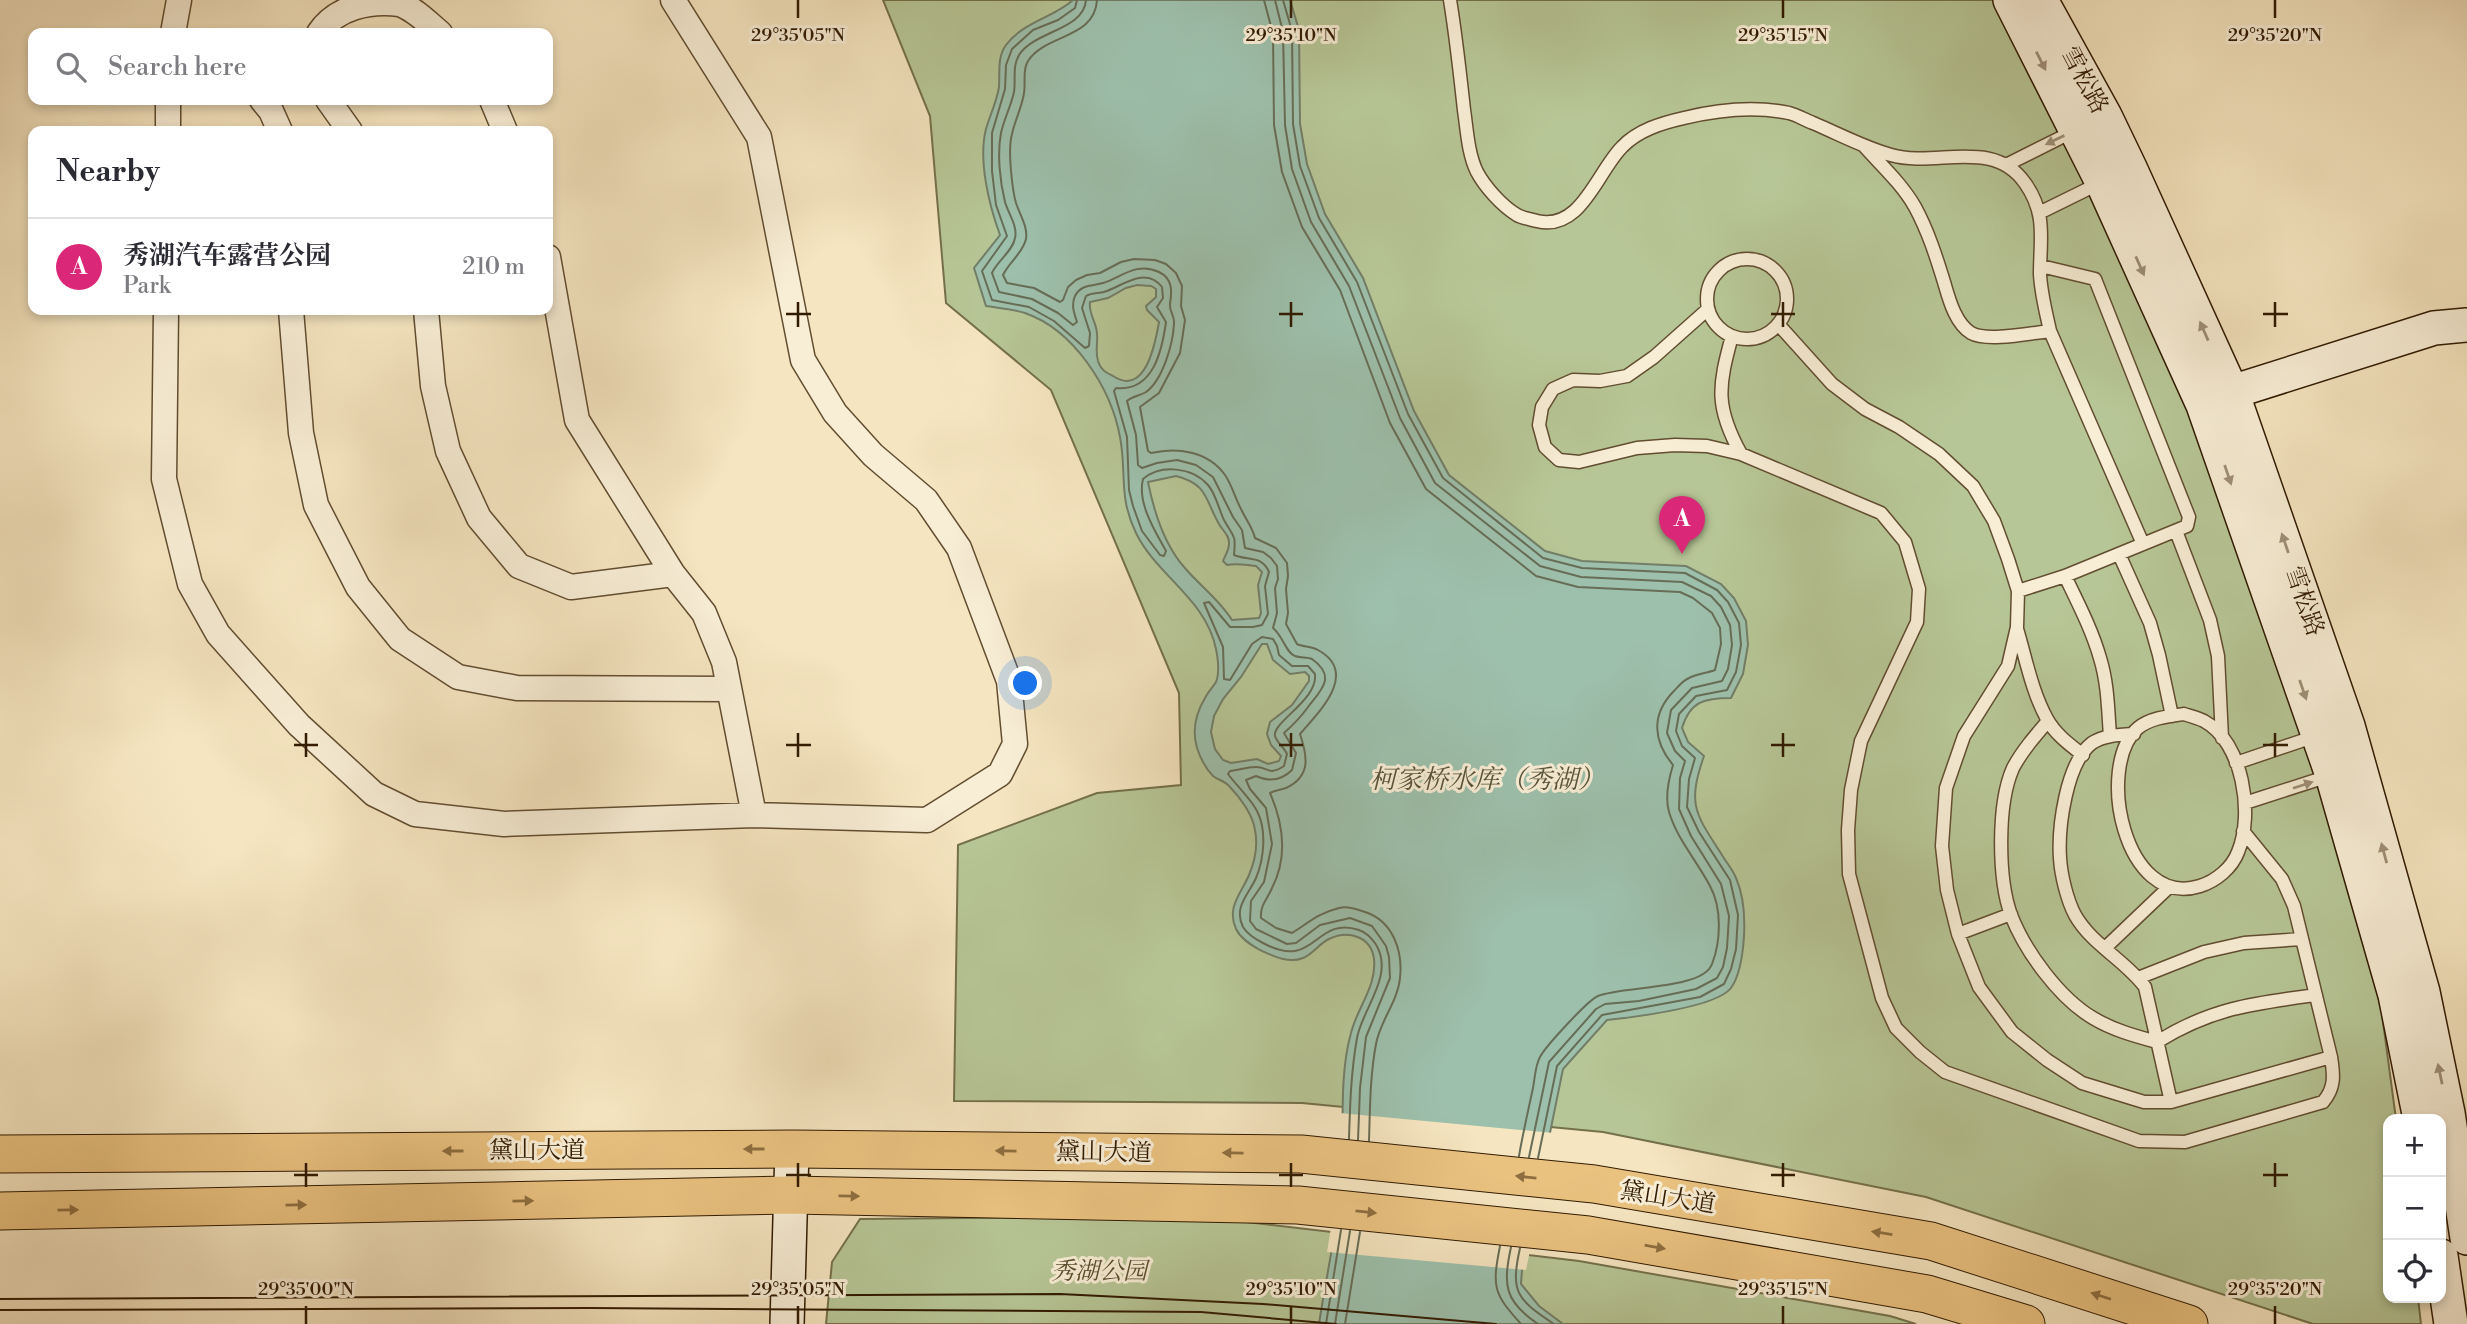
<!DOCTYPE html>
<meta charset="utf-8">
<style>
body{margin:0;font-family:"Libre Bodoni","Noto Serif SC",serif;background:#f2f2f3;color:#2b2b33}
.controls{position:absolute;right:21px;bottom:21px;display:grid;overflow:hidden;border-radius:14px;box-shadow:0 4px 10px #0003}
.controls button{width:63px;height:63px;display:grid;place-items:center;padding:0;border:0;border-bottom:2px solid #e1e1e2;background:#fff;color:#2b2b33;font:35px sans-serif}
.you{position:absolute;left:1026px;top:684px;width:24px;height:24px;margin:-18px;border:5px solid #fff;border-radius:50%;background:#1a73e8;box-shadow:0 0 0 10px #1a73e833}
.badge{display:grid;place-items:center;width:46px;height:46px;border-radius:50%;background:#db2777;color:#fff;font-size:23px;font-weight:700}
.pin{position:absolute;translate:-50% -58px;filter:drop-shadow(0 2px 4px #0008)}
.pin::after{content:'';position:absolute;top:37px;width:24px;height:21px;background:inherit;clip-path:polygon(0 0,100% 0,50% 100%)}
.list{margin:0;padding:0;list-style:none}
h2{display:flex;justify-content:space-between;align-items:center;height:91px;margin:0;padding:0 28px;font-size:30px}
h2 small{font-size:23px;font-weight:400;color:#7c7c81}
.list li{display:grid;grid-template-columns:46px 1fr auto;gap:21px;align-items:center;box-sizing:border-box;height:98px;padding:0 28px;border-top:2px solid #e1e1e2}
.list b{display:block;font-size:26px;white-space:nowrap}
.list p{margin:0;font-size:23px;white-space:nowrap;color:#7c7c81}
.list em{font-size:23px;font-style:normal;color:#7c7c81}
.icon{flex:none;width:38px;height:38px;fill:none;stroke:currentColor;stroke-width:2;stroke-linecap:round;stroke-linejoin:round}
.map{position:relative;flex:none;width:2467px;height:1324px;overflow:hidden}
.search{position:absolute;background:#fff;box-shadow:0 4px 10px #0003;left:28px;top:28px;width:525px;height:77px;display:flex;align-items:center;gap:18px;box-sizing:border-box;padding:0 24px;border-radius:14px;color:#7c7c81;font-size:26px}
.panel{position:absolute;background:#fff;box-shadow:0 4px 10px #0003;left:28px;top:126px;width:525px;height:189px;border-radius:14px}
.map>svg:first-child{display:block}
.green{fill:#b7c696;stroke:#74704b;stroke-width:2}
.water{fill:#9dc0ac;stroke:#727e67;stroke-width:2;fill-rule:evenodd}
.pier{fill:#f5e5c0}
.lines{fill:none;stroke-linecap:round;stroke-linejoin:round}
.shore{stroke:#676d56;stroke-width:2}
.lane-casing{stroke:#624d30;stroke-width:15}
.street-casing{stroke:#624d30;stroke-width:27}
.secondary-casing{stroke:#311a00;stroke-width:36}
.primary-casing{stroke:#311a00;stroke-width:39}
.lane{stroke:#f8eed6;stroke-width:12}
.street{stroke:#f8eed6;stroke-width:24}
.secondary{stroke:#f8eed6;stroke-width:33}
.primary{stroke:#eac280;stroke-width:37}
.tram{stroke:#311a00;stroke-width:2}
.oneway{fill:#9e8f76}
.oneway2{fill:#8e6e40}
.ticks{fill:none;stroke:#311a00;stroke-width:2.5}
.labels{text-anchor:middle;stroke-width:6;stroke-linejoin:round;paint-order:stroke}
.street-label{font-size:24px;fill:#311a00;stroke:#f8eed6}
.park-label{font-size:24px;font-style:italic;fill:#594e2d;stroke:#f8eed6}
.water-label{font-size:26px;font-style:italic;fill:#57543c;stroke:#f8eed6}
.ticks-label{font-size:18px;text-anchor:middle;fill:#311a00;stroke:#f8eed6;stroke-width:6;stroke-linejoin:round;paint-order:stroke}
</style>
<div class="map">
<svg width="2467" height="1324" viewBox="0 0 2467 1324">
<rect width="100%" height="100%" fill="#f5e5c0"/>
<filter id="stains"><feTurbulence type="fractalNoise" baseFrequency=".00286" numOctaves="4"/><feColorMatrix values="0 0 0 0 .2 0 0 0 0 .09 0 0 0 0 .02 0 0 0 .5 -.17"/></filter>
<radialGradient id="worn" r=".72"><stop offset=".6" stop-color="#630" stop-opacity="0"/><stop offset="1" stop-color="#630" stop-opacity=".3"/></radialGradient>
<path class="green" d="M883,0H1994L2074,152L2195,415L2313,758L2381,1007L2396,1119H2388V1298H2418L2421,1324H2313L1926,1197L1603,1132L1302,1103L954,1101L958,845L1097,793L1181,785L1179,693L1051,390L946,303L930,116Z
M1195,1216L1579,1261L1890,1316L1916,1324H826L832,1262L860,1219Z"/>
<path class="water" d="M1073,0H1290L1299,30L1300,124L1307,164L1325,214L1363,278L1414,411L1449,475L1545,551L1582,561L1686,566L1721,584L1734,598L1746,621L1748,645L1743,674L1731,698C1705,698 1690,701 1682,728L1688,742L1704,756C1687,805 1695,813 1722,855C1726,862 1733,870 1736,878C1744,896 1745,917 1744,936C1743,952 1741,974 1731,988C1715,1008 1634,1017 1607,1020L1563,1069L1522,1270L1521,1284L1539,1306L1563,1324H1319C1326,1277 1337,1230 1341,1182C1345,1135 1338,1079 1351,1033C1357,1008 1377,986 1374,959C1371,936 1348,930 1329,939C1320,943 1313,954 1303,958C1289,964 1273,956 1260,950C1251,945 1241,939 1236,929C1226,907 1242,892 1249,875C1255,861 1258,845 1255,830C1253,815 1240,797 1229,786C1225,781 1218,780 1213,776C1206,769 1200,757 1197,748C1192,731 1196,713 1205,698C1208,692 1213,687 1216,682C1220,672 1218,659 1216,649C1206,599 1157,576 1136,533C1118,496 1127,473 1120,437C1111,388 1074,330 1025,313C1013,309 999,308 986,306L974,268L1000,235C989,205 978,160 986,129C990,115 997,101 999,87C1000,73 997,57 1006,45C1023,22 1053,18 1073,0ZM1137,285L1151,286L1156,289V297L1146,306L1147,310L1159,322C1155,345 1145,397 1113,376C1105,372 1101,370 1098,361C1095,351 1098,343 1097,334C1097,323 1088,313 1090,302L1108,298L1126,288ZM1176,476C1208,484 1205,500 1219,524C1223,531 1230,536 1229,544C1229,550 1225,556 1223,561L1227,565C1237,563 1246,565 1256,566L1262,572L1258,585L1261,613L1259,618L1232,620C1219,599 1200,586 1184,567C1164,544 1154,512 1148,482ZM1262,644H1267L1273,660L1290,674L1305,672L1309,676V681L1292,705L1270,722L1267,734L1271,745L1281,756L1279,761L1268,764L1257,759L1231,763L1223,760L1215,749L1211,732L1214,716L1223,699L1241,677Z"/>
<path class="pier" d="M1340,1113L1554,1133L1526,1270L1327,1252L1338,1184Z"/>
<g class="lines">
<path class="shore" d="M1077,0L1075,8L1058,20L1033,30L1012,49L1006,65L1005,89L992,133V171L996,205L1007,236L982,271L992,300L1029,307L1054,321L1085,348L1089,346L1090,333L1082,308L1086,296C1093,292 1100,294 1107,291C1125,284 1146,267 1162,287L1163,298L1157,307L1166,322C1162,351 1153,392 1116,388L1114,391L1127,437L1129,490L1133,506L1142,531L1160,555L1164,556L1166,551C1155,531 1137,503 1143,479C1161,464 1192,467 1208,485C1216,494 1219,510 1224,520C1234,538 1236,534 1234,555C1248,561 1262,555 1269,572L1265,586L1268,614L1262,625L1253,627H1230L1209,602L1204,603L1223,647L1224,679L1230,680L1252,644L1262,637L1273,639L1277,646L1279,655L1292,666H1308L1315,674C1318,700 1272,722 1275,736C1277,743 1284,747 1287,754L1284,766C1267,777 1268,766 1255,767C1247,767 1239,770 1230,771L1228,774C1236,785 1251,799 1257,811C1267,830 1264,859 1256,878C1249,894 1233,907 1243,927C1248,935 1255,939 1263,943C1316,972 1314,915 1359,930C1367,933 1370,937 1375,943C1396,974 1362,1009 1357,1038C1351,1072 1350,1105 1349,1139
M1086,0C1084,30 1034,31 1019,55C1012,67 1016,80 1014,92C1011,106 1004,119 1001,133C997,154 1000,182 1005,202C1008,213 1018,226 1015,238C1013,251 997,261 992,273L999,292L1032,299L1058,313L1073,325L1077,322C1074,313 1071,305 1075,296C1081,284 1093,286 1103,283C1120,278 1137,261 1159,272C1173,279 1172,291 1170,304C1169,311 1175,316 1174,324C1173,343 1163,380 1146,392C1140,396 1132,396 1127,401L1136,435L1138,465L1142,468L1157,463L1177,460L1196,465L1213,477L1233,517L1242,530L1245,548L1263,552L1271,558L1277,566L1278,579L1275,588L1277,613L1273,628C1283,636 1286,653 1295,656C1300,658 1307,657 1312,659C1337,677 1321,690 1308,707C1301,717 1293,725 1284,733L1296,753L1292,770C1281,781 1269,782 1256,776L1246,780L1250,789L1266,808L1272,844L1264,882L1251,901L1250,921L1256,929L1287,944L1296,943L1320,925L1350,918L1372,926L1386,946L1389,957L1390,978L1366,1037L1360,1088L1358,1140
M1097,0C1095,39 1045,34 1028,61C1022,70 1026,83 1024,93C1022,107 1015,120 1012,134C1009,145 1010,160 1011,171C1012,182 1013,193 1016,203C1020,215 1028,227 1026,239C1023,253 1009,262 1003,275L1007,283L1034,288L1060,302L1063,300L1068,287L1076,280L1087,275L1100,273L1121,262L1134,259L1155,260L1166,264L1176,273L1182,286L1181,306L1185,320L1180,353L1159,393L1140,407L1148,451L1151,453C1177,447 1208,451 1225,475C1232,485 1235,498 1241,509C1246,520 1252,526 1255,538L1276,548L1287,563L1288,576L1286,589L1288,613L1286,624L1297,644C1303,647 1311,646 1318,650C1360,673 1318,713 1300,734C1307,755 1312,776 1286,788C1280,790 1275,790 1270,793C1283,823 1288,857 1272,888C1267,900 1260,905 1261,918L1276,928L1292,933C1310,922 1316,914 1339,908C1348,906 1356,909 1365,912C1393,921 1403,951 1400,978C1398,1001 1380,1021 1376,1044C1370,1076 1370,1108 1369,1141
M1264,0L1273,34L1274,125L1282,172L1302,227L1340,290L1390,423L1426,489L1536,576L1578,587L1680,592L1693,598L1712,613L1720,628L1721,644L1715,670C1707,673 1697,674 1689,678C1682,681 1678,687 1673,692C1651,715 1653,741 1673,765C1669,778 1665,798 1669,812C1677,839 1697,861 1710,886C1722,908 1721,941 1712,964C1703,990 1621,986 1598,996C1588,1000 1545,1047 1540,1057C1535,1066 1535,1078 1533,1088C1528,1111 1523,1133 1519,1156
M1275,0L1283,32L1285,125L1292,169L1311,222L1349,286L1400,418L1435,483L1540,566L1581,577L1682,582L1711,596L1721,607L1730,625L1732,645L1728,669L1722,681L1692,688L1671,710L1667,733L1675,751L1685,761L1680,778L1679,809L1691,836L1721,884L1729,916L1727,948L1723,967L1717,978L1696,989L1639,1001L1605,1004L1596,1009L1549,1062L1529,1157
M1283,0L1292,31L1293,124L1300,166L1319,218L1357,282L1408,414L1443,478L1543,558L1582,568L1685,573L1717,590L1728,602L1739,623L1741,645L1736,672L1727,690L1696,696L1679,714L1676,731L1682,746L1695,758L1689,779L1687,807L1699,832L1730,880L1738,915L1736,949L1731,969L1724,984L1700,997L1602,1015L1557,1066L1538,1158
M1500,1246C1492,1287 1493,1293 1521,1324
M1511,1247C1503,1285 1504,1301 1538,1324
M1520,1248C1510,1293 1517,1299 1554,1324
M1326,1324L1341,1230
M1335,1324L1350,1231
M1345,1324L1360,1232"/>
<g class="lane-casing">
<path id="lane" d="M1450,0C1456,36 1460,74 1464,110C1467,130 1468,154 1477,172C1485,187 1502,206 1517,215C1522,218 1530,219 1537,221C1581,232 1597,172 1622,147C1638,130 1662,123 1684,118C1717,110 1755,106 1789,113C1797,115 1805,120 1813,123C1839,134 1865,148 1891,155C1936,168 1993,137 2025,183C2047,214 2040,239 2040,274C2041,294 2046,312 2050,331L2143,544
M1864,146C1881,165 1902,184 1915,207C1928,231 1936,256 1944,282C1949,299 1955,323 1971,333C1987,342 2031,333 2050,331
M2006,165L2076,130
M2039,213L2102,182
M1707 299a40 40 0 1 1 80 0a40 40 0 1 1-80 0Z
M1708,309L1654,357L1627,376L1600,381L1573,380L1553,389L1542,407L1539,425L1545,447L1559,460L1579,462L1637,448L1675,445L1707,446L1741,454L1881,513L1905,542L1919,589L1917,622L1861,741L1851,790L1848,830L1849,874L1882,998L1896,1028L1920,1052L1945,1072L2139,1141L2185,1142L2323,1102C2335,1088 2334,1076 2331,1057L2294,906L2282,879L2243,831
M1778,324L1832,384L1865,409L1899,427L1939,454L1973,486L1994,521L2008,559L2018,591L2017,627L2008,666L1964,736L1946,788L1942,846L1947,890L1958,934L1979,987L2012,1032L2047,1060L2082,1083L2144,1102H2171L2331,1057
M1732,336C1718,387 1715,407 1741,454
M2176,531L2210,620L2218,656L2222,738
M2119,554L2150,623L2159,655L2172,716
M2065,576C2078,603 2092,630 2100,658C2108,684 2108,710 2110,736
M2018,591L2065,576L2187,526L2189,517L2095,279L2041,266
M2017,629C2026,659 2032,692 2047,719C2055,734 2070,745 2083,755
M2184,714C2190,716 2198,718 2204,721C2243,742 2254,814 2238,852C2232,868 2216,881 2200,886C2124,910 2095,765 2138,728C2150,718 2169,716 2184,714Z
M2048,721C2035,736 2022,751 2013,768C1997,804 1998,879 2011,915C2025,951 2059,998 2093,1018C2113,1030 2135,1036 2157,1042C2211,1008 2255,1003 2316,995
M2134,734C2120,735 2104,735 2092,743C2066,763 2058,828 2060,858C2061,875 2067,900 2075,915C2092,945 2125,960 2145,987L2171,1102
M2236,763L2316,736
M2245,803L2332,775
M1958,934L2011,914
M2105,948L2168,888
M2138,978L2204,952L2244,943L2302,939"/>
</g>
<g class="street-casing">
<path id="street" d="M173,33L179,0
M319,33C336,7 370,0 400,4C416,10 428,23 440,33
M262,100L271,111L280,131
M328,100L350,131
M492,100L505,131
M168,131V100
M548,257L577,420L673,574L704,613L724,662L754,815
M166,310L164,479L190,584L218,634L299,725L374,794L415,814L504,824L754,815L927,820L1000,774L1015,744L1009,681L959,548L926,500L873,455L835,413L803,360L759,137L673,0
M291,310L301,433L316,505L358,587L400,639L458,677L517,688L729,689
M426,310L433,386L448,451L479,518L519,566L571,587L673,574"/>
</g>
<g class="secondary-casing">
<path id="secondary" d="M2010,0L2102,182L2203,405L2332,775L2395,995L2420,1119
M2041,0L2105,116L2130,168L2232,392L2348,726L2423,992L2448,1113L2467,1238
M2232,392L2434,328L2467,325
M2441,1256L2451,1324
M787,1324L792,1149"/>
</g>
<g class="primary-casing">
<path id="primary" d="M0,1154L792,1149L1301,1154L1594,1184L1931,1241L2189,1324
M0,1211L791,1195L1298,1205L1588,1235L1927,1294L2026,1324"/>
</g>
<use href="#lane" class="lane"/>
<use href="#street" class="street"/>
<use href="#secondary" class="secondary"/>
<use href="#primary" class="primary"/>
<path class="tram" d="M0,1299L1060,1294L1263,1304L1496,1324
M0,1310L589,1308L1201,1312L1336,1324"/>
</g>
<defs><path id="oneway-solid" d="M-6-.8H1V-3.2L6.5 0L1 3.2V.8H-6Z" transform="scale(1.75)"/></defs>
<g class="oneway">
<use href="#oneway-solid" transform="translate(2041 61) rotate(63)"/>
<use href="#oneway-solid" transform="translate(2055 140) rotate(154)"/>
<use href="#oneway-solid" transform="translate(2140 266) rotate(66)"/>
<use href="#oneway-solid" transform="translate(2204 331) rotate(-114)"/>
<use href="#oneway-solid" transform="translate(2228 475) rotate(71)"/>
<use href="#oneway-solid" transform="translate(2285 543) rotate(-109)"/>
<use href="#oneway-solid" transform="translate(2303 690) rotate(71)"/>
<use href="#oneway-solid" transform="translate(2303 785) rotate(-18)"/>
<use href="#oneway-solid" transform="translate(2384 853) rotate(-105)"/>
<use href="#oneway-solid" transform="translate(2440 1074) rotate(-102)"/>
</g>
<g class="oneway2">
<use href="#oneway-solid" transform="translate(754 1149) rotate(180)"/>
<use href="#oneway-solid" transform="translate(453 1151) rotate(180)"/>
<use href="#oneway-solid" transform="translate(1006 1151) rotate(-179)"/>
<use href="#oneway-solid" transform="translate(1233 1153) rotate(-179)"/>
<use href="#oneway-solid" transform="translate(1526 1177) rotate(-174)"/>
<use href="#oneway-solid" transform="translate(849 1196) rotate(1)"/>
<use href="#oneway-solid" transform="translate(523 1201) rotate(-1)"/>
<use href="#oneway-solid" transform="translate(296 1205) rotate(-1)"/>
<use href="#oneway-solid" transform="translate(68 1210) rotate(-1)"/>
<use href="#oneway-solid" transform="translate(1366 1212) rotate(6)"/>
<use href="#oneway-solid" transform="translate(1882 1233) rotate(-171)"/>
<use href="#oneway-solid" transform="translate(1655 1247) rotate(10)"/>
<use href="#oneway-solid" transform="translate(2101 1296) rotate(-162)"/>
</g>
<path class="ticks" d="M798,0V18M1291,0V18M1783,0V18M2275,0V18M798,302V327M1291,302V327M1783,302V327M2275,302V327M786,314H811M1279,314H1303M1771,314H1795M2263,314H2288M306,733V757M798,733V757M1291,733V757M1783,733V757M2275,733V757M294,745H318M786,745H811M1279,745H1303M1771,745H1795M2263,745H2288M306,1163V1187M798,1163V1187M1291,1163V1187M1783,1163V1187M2275,1163V1187M294,1175H318M786,1175H811M1279,1175H1303M1771,1175H1795M2263,1175H2288M306,1306V1324M798,1306V1324M1291,1306V1324M1783,1306V1324M2275,1306V1324"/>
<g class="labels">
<g class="street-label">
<text transform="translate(2085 80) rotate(62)" y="8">雪松路</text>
<text transform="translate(2305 601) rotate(71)" y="8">雪松路</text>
<text x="537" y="1158">黛山大道</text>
<text transform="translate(1104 1152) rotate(1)" y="8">黛山大道</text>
<text transform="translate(1668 1197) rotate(9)" y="8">黛山大道</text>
</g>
<g class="park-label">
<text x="1099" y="1279">秀湖公园</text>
</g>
<g class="water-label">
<text x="1487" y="788">柯家桥水库（秀湖）</text>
</g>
</g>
<g class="ticks-label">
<text x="798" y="41">29°35'05"N</text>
<text x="1291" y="41">29°35'10"N</text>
<text x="1783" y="41">29°35'15"N</text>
<text x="2275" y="41">29°35'20"N</text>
<text x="306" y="1295">29°35'00"N</text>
<text x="798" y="1295">29°35'05"N</text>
<text x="1291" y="1295">29°35'10"N</text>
<text x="1783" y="1295">29°35'15"N</text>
<text x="2275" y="1295">29°35'20"N</text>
</g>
<rect width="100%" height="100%" filter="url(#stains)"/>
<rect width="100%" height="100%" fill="url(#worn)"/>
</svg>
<div class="controls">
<button>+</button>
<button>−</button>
<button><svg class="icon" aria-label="locate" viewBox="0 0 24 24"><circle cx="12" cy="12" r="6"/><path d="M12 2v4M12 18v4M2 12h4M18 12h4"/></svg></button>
</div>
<div class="you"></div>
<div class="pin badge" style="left:1682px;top:554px">A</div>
<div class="search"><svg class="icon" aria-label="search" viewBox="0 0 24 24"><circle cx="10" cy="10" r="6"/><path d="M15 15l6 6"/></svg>Search here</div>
<section class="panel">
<h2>Nearby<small></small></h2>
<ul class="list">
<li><span class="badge">A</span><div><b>秀湖汽车露营公园</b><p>Park</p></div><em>210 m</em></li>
</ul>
</section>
</div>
